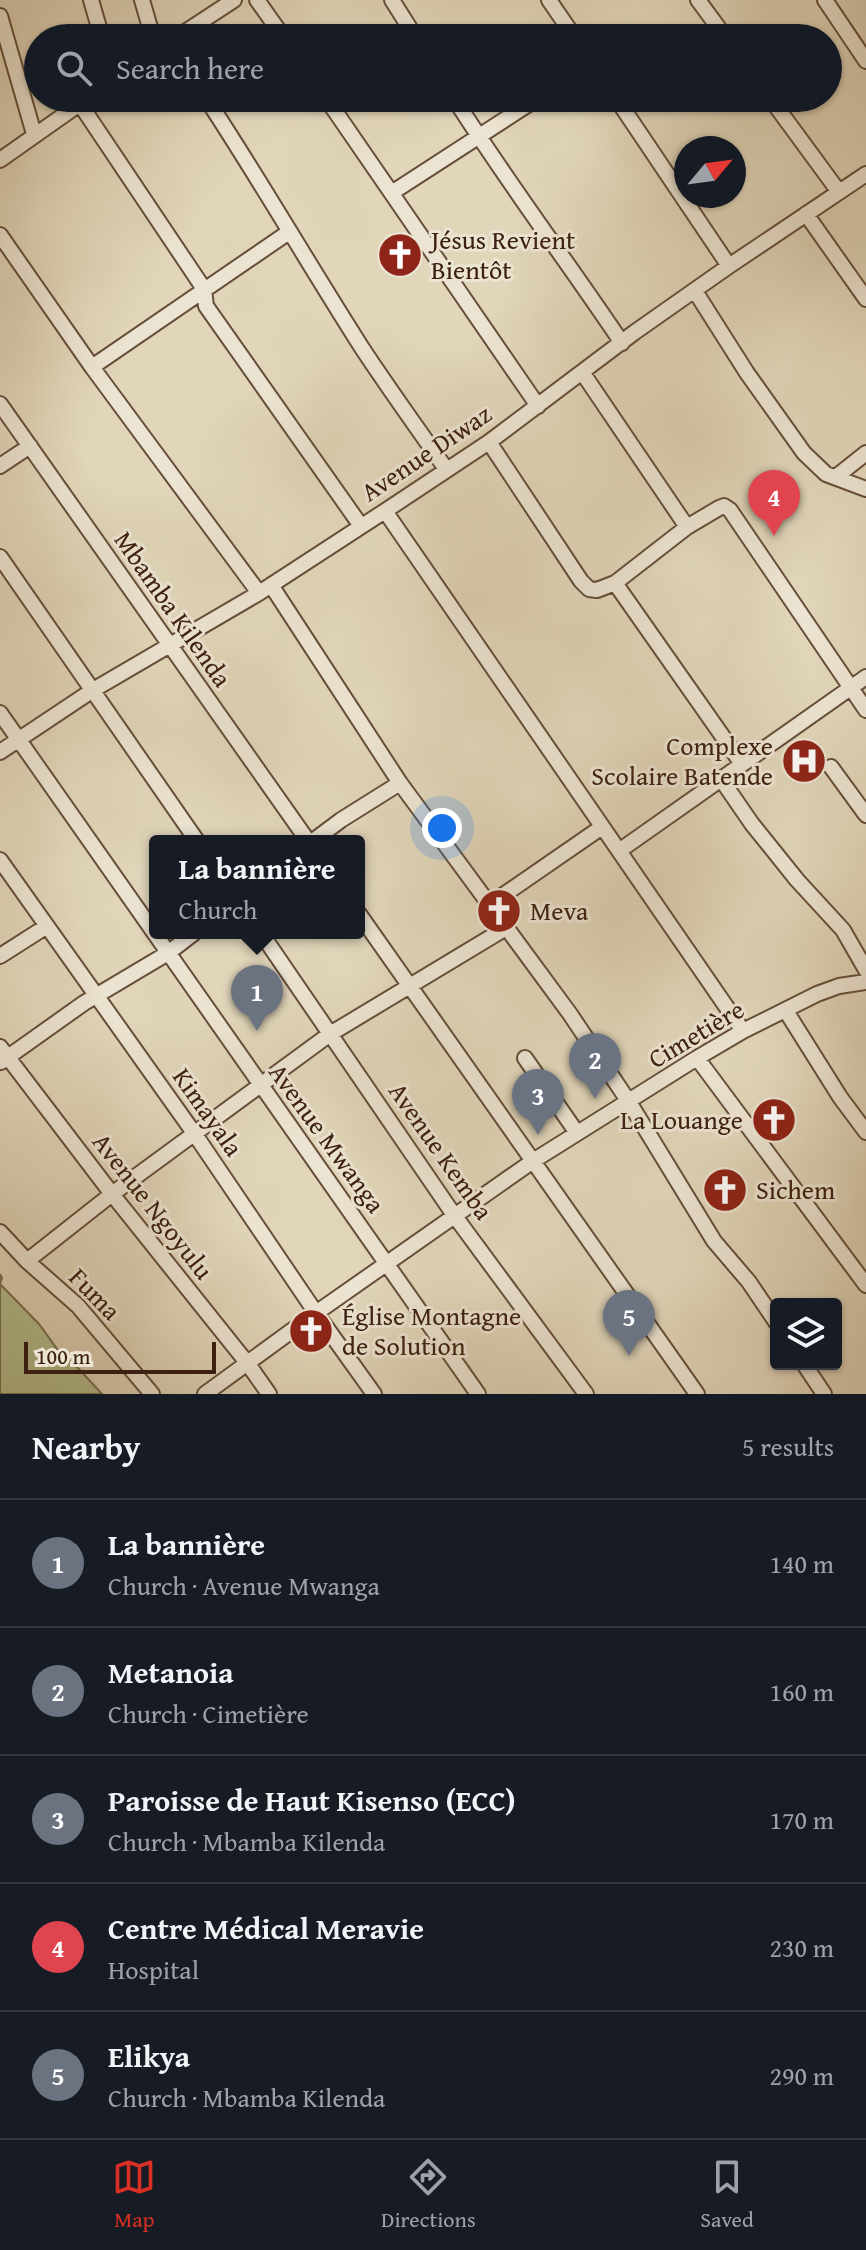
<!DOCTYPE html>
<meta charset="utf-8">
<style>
body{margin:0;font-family:"Gentium Book Plus",serif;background:#242831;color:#f1f3f6}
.controls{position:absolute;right:24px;bottom:24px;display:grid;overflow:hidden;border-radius:8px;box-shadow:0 2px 6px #0004}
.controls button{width:72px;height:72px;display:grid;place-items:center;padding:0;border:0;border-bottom:2px solid #363941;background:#171b24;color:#f1f3f6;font:40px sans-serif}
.compass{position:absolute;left:674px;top:136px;width:72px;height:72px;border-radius:50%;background:#171b24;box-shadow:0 2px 6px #0004;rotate:61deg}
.scale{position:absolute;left:24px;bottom:20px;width:192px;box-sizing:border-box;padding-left:8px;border:4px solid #3d200f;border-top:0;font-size:22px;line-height:28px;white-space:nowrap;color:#3d200f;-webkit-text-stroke:6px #ece4d2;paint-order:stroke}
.you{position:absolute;left:442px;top:828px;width:28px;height:28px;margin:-20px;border:6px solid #fff;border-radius:50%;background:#1a73e8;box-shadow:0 0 0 12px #1a73e833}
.badge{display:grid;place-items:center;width:52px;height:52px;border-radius:50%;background:#d93025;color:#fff;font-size:26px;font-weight:700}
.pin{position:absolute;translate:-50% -66px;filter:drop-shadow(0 2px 4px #0008)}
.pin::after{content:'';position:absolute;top:42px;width:28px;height:24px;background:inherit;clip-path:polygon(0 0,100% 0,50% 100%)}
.popup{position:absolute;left:149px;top:835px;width:216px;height:104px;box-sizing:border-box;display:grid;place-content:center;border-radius:8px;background:#171b24;filter:drop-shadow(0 2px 6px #0005);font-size:26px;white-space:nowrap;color:#9ea1a6}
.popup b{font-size:30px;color:#f1f3f6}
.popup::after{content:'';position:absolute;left:50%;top:100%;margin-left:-16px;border:16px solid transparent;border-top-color:#171b24}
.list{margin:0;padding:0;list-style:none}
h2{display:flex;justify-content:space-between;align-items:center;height:104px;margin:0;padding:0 32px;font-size:34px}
h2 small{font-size:26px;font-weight:400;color:#9ea1a6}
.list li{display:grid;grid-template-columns:52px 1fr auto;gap:24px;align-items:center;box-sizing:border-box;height:128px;padding:0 32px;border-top:2px solid #363941}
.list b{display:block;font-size:30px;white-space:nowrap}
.list p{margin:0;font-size:26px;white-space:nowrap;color:#9ea1a6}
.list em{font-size:26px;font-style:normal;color:#9ea1a6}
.icon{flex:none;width:44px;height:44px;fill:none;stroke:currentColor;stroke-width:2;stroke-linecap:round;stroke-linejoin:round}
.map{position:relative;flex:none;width:866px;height:1394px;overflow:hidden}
.search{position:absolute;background:#171b24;box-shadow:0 2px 6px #0004;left:24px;right:24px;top:24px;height:88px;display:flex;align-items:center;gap:20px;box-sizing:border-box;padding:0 28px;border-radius:44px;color:#9ea1a6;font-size:30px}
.sheet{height:744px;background:#171b24}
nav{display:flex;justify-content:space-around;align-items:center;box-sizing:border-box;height:112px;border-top:2px solid #363941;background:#171b24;font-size:22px;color:#9ea1a6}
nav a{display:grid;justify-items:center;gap:4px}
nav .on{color:#d93025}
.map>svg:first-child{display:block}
.green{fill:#b3be90;stroke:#786f50;stroke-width:2}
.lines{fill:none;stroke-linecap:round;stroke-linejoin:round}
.street-casing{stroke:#664e3a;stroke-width:18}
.street{stroke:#ece4d2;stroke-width:14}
.labels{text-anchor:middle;stroke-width:6;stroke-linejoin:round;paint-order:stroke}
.poi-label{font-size:26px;fill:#3d200f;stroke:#ece4d2;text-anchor:start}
.street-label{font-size:26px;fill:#3d200f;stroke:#ece4d2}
</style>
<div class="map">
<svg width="866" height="1394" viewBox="0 0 866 1394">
<rect width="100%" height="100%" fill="#e1d6ba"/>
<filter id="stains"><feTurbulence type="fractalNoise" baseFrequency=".0025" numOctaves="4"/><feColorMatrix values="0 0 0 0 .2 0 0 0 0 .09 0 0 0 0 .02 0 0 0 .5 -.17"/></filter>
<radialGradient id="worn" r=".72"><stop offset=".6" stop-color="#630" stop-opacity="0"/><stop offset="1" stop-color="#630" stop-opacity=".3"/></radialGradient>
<path class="green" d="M0,1274L2,1278L0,1284L39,1324L60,1353L79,1369L102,1394H0Z"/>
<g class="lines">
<g class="street-casing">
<path id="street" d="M91,0L102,38
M142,0L153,38
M257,0L284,38
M392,0L416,38
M549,0L575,38
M698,0L726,38
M825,0L866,61
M0,16L34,134
M176,38L234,0
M206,98C260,180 309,265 362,348C389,389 418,429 446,469
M326,98L538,406
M454,98C507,182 567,261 622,343
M616,98L729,266
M770,98L839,192
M80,104L204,289L206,306L361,526
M0,160L88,98
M393,192L538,98
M806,214L866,299
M0,235L92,367L259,593
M695,291L747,373L804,453L826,474L866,489
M92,367L289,232
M582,372L687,527L719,508L724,506L730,510L866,710
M0,404L308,841
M489,442L581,581L589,589L597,590L615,583L742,764
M0,466L30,446
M837,476L866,453
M385,511L743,1031
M0,557L197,841
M615,583L687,527
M271,585L400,783L570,1014L629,1102L714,1241L749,1282L776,1322
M0,713L478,1394
M0,752L93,690L259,593L385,511L489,442L635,332L729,266L866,174
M831,767L866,815
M721,779L752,824L797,880L843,930L866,970
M313,841L341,820L400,783
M619,851L866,677
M0,860L194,1133L316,1313L374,1394
M489,905L602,827
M359,914L697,1394
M261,933L454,1215L586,1394
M0,956L47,926
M786,1011L840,1097L866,1132
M0,1047L112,1194L248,1364L269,1394
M525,1058L577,1133
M697,1058L866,1285
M1,1062L84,1003L168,953L194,933
M0,1232L27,1261L78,1306L152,1394
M27,1261L112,1194L330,1034L506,928
M804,1364L824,1394
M205,1394L316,1313L533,1161L697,1058L743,1031L817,994L839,986L866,982"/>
</g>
<use href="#street" class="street"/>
</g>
<defs>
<g id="church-disc" transform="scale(2.3)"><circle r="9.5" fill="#8f2418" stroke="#ece4d2"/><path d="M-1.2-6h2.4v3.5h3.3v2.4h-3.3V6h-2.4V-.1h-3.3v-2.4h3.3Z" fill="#fff"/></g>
<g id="hospital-disc" transform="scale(2.3)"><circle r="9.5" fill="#8f2418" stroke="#ece4d2"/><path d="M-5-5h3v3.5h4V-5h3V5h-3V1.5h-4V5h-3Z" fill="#fff"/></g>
</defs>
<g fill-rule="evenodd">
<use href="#church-disc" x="400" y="255"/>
<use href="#hospital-disc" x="804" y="761"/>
<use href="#church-disc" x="499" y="911"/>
<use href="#church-disc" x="774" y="1120"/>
<use href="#church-disc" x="725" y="1190"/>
<use href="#church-disc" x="311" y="1331"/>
</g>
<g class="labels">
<g class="poi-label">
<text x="431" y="249">Jésus Revient<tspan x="431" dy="30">Bientôt</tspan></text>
<text x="773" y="755" text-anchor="end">Complexe<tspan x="773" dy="30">Scolaire Batende</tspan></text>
<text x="530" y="920">Meva</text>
<text x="743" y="1129" text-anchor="end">La Louange</text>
<text x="756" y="1199">Sichem</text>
<text x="342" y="1325">Église Montagne<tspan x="342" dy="30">de Solution</tspan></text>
</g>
<g class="street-label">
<text transform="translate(426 453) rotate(-34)" y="9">Avenue Diwaz</text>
<text transform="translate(173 609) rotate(55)" y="9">Mbamba Kilenda</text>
<text transform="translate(696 1034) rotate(-31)" y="9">Cimetière</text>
<text transform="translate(208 1112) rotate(55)" y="9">Kimayala</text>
<text transform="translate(327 1138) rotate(54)" y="9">Avenue Mwanga</text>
<text transform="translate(441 1151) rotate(55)" y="9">Avenue Kemba</text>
<text transform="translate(153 1206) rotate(52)" y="9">Avenue Ngoyulu</text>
<text transform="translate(95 1294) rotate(46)" y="9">Fuma</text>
</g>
</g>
<rect width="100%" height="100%" filter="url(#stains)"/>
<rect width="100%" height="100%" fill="url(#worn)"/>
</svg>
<div class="controls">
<button><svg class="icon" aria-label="layers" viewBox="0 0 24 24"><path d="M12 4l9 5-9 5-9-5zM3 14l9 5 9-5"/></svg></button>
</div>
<svg class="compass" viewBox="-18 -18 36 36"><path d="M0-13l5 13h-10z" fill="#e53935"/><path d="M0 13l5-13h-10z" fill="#9ea1a6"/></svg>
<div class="scale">100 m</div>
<div class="you"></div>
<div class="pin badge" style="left:257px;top:1031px;background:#6b7280">1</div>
<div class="popup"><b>La bannière</b>Church</div>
<div class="pin badge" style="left:595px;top:1099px;background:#6b7280">2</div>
<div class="pin badge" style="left:538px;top:1135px;background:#6b7280">3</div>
<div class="pin badge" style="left:774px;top:536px;background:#e0444e">4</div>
<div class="pin badge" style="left:629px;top:1356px;background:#6b7280">5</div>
<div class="search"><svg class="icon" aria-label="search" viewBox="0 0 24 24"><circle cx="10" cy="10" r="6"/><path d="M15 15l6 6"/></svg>Search here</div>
</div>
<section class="sheet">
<h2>Nearby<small>5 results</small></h2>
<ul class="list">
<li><span class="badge" style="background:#6b7280">1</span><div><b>La bannière</b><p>Church · Avenue Mwanga</p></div><em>140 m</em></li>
<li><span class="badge" style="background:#6b7280">2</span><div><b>Metanoia</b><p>Church · Cimetière</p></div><em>160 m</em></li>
<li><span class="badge" style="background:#6b7280">3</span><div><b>Paroisse de Haut Kisenso (ECC)</b><p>Church · Mbamba Kilenda</p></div><em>170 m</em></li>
<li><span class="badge" style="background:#e0444e">4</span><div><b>Centre Médical Meravie</b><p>Hospital</p></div><em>230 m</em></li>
<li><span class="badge" style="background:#6b7280">5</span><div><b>Elikya</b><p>Church · Mbamba Kilenda</p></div><em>290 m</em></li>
</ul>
</section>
<nav>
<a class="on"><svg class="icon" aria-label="map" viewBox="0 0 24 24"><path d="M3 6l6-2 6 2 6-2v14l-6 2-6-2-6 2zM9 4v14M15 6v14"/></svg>Map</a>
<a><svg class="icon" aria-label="directions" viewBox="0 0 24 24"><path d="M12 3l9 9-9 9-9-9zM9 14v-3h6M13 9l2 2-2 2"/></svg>Directions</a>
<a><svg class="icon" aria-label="saved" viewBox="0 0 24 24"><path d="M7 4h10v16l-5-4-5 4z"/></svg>Saved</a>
</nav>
